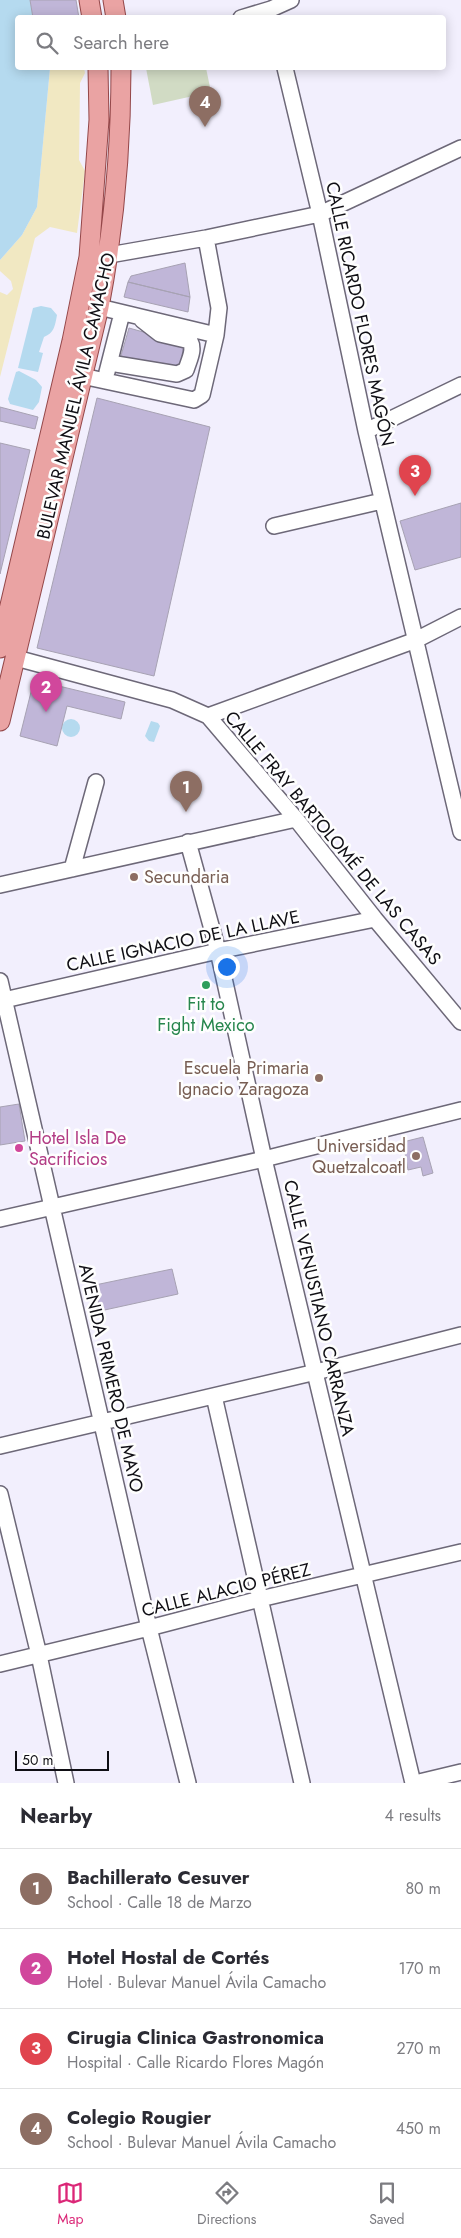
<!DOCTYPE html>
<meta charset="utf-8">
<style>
body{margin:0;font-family:Jost,sans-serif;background:#f2f2f3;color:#2b2b33}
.scale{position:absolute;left:15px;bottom:12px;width:94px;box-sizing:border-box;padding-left:5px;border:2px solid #0f0e14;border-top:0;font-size:14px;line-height:18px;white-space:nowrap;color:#0f0e14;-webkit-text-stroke:4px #fefefe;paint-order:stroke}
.you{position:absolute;left:226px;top:966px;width:18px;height:18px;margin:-12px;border:4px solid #fff;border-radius:50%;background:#1a73e8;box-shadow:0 0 0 8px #1a73e833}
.badge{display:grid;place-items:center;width:32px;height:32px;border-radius:50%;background:#db2777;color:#fff;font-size:16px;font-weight:700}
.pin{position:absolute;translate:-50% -41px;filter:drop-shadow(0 1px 2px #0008)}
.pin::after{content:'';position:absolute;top:26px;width:18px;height:15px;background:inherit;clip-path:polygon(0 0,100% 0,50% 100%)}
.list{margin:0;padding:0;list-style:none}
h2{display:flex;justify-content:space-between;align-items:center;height:65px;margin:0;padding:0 20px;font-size:21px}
h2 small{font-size:16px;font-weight:400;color:#7c7c81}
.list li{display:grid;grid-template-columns:32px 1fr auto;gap:15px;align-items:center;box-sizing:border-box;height:80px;padding:0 20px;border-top:1px solid #e1e1e2}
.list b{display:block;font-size:19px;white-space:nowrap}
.list p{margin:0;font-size:16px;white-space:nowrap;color:#7c7c81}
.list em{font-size:16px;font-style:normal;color:#7c7c81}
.icon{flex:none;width:28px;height:28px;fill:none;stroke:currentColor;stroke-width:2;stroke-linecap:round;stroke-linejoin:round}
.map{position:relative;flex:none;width:461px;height:1783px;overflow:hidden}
.search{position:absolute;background:#fff;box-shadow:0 2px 12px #0003;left:15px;right:15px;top:15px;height:55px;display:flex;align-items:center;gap:12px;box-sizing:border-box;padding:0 18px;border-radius:5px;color:#7c7c81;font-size:19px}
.sheet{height:385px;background:#fff}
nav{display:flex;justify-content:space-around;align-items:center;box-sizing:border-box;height:70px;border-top:1px solid #e1e1e2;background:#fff;font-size:14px;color:#7c7c81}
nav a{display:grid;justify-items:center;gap:2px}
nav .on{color:#db2777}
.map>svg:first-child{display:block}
.green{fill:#d1dbc4}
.sand{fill:#f1e8c2}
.water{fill:#b5daef}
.building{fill:#c0b6d8;stroke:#a7a2b3}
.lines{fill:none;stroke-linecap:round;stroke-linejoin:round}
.minor-casing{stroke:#6d6878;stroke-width:18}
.major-casing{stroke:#944749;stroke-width:21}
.minor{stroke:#fff;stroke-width:15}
.major{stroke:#eaa3a3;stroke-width:19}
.education-dot{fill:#8d6e63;stroke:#fefefe;stroke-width:2}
.leisure-dot{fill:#2e9e5b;stroke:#fefefe;stroke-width:2}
.hotel-dot{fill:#d1479c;stroke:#fefefe;stroke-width:2}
.labels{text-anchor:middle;stroke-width:5;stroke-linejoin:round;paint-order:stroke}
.street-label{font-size:18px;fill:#0f0e14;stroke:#fefefe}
.education-label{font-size:18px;fill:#785e54;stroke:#fefefe;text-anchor:end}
.leisure-label{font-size:18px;fill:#27864d;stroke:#fefefe}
.hotel-label{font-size:18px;fill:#b23c85;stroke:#fefefe;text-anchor:start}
</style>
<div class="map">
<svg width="461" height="1783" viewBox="0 0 461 1783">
<rect width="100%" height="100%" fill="#f2effd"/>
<path class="green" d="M146,68H206L211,92L153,105Z"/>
<path class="sand" d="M50,68H84L85,73L80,83L79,160L85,171L77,233L50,227L35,238L0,377V292L7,295L13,289L11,281L0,271V260L22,235L37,207Z"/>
<path class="water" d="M0,0H30L33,17L18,18V68H50L37,207L22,235L0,260Z
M41,306L51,308L57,315C55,326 54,333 44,337L39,352L43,353L38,372L18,368L33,308Z
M19,371L36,380L42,387L39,402L33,410L10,404L8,399L16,372Z
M62 728a9 9 0 1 1 18 0a9 9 0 1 1-18 0Z
M151,721L158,723L160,726L154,742L149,741L145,736Z"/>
<path class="building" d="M30,0H76L79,18H33Z
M185,263L190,297L128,282L131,276Z
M128,282L190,297L188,312L124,297Z
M129,328L186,344L179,369L120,359Z
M97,398L210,427L154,676L37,648Z
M0,407L38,417L35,429L0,421Z
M0,443L30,450L0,574Z
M461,503V557L415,570L400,521Z
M34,680L125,702L121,719L67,706L57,746L20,736Z
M19,1104L25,1141L0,1145V1107Z
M423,1137L433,1173L423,1176L421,1167L408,1170L403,1142Z
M172,1269L178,1294L100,1311L95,1285Z"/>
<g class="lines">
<g class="minor-casing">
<path id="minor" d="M241,18L271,9L291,0
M285,68L320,214L366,431L461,832
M206,238L219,308L216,335
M98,257L206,238L320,214L461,148
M110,363L177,374L186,370C189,360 195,350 190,341L160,334L142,320
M107,372L122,313
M82,376L194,400L202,395L216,335L99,307
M366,431L461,385
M274,526L382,501
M16,658L172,700L208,716L296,819L375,919L461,1022
M208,716L416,640L461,617
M188,842L218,951L264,1159L413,1783
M72,869L96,782
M0,885L296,819
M0,981L149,1628L188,1783
M0,1001L218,951L375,919
M0,1219L264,1159L461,1110
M214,1396L302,1783
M0,1446L316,1372L461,1335
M0,1494L39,1655L66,1783
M0,1664L149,1628L260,1599L461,1552
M415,1783L461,1772"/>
</g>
<g class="major-casing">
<path id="major" d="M89,0L92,18
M113,0L116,18
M0,648L72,341L89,257L99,120L98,68
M0,721L99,307C114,228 121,148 121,68"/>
</g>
<use href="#minor" class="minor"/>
<use href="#major" class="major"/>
</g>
<g class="education-dot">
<circle cx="134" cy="877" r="5"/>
<circle cx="319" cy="1078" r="5"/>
<circle cx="416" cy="1156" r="5"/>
</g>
<circle class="leisure-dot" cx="206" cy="985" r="5"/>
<circle class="hotel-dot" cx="19" cy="1148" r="5"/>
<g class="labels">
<g class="street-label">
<text transform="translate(360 314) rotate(78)" y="6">CALLE RICARDO FLORES MAGÓN</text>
<text transform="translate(76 396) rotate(-77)" y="6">BULEVAR MANUEL ÁVILA CAMACHO</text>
<text transform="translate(333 838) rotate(50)" y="6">CALLE FRAY BARTOLOMÉ DE LAS CASAS</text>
<text transform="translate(183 941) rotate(-12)" y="6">CALLE IGNACIO DE LA LLAVE</text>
<text transform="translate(319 1308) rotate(77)" y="6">CALLE VENUSTIANO CARRANZA</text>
<text transform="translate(111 1378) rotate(77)" y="6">AVENIDA PRIMERO DE MAYO</text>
<text transform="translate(226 1590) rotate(-14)" y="6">CALLE ALACIO PÉREZ</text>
</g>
<g class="education-label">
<text x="144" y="883" text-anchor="start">Secundaria</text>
<text x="309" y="1074">Escuela Primaria<tspan x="309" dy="21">Ignacio Zaragoza</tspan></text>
<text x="406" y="1152">Universidad<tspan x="406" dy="21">Quetzalcoatl</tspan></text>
</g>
<g class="leisure-label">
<text x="206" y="1010">Fit to<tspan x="206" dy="21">Fight Mexico</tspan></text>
</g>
<g class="hotel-label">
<text x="29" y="1144">Hotel Isla De<tspan x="29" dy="21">Sacrificios</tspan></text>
</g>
</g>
</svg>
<div class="scale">50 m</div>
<div class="you"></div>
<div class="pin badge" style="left:186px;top:812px;background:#8d6e63">1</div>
<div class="pin badge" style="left:46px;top:712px;background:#d1479c">2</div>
<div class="pin badge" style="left:415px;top:496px;background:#e0444e">3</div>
<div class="pin badge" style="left:205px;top:127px;background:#8d6e63">4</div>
<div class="search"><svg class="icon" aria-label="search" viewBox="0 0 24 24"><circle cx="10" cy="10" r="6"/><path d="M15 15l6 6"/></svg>Search here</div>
</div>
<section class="sheet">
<h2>Nearby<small>4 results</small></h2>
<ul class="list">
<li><span class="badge" style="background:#8d6e63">1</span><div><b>Bachillerato Cesuver</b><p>School · Calle 18 de Marzo</p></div><em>80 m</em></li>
<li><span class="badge" style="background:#d1479c">2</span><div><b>Hotel Hostal de Cortés</b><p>Hotel · Bulevar Manuel Ávila Camacho</p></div><em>170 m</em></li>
<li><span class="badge" style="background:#e0444e">3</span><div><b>Cirugia Clinica Gastronomica</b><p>Hospital · Calle Ricardo Flores Magón</p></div><em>270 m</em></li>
<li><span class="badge" style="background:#8d6e63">4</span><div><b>Colegio Rougier</b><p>School · Bulevar Manuel Ávila Camacho</p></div><em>450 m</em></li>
</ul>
</section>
<nav>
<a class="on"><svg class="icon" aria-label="map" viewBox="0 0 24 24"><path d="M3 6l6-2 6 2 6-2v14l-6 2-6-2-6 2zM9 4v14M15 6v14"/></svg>Map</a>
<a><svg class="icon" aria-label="directions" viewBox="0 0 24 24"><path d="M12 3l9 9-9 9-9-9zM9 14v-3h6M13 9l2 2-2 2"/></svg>Directions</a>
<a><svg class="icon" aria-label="saved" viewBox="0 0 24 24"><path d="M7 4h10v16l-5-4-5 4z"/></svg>Saved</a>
</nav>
